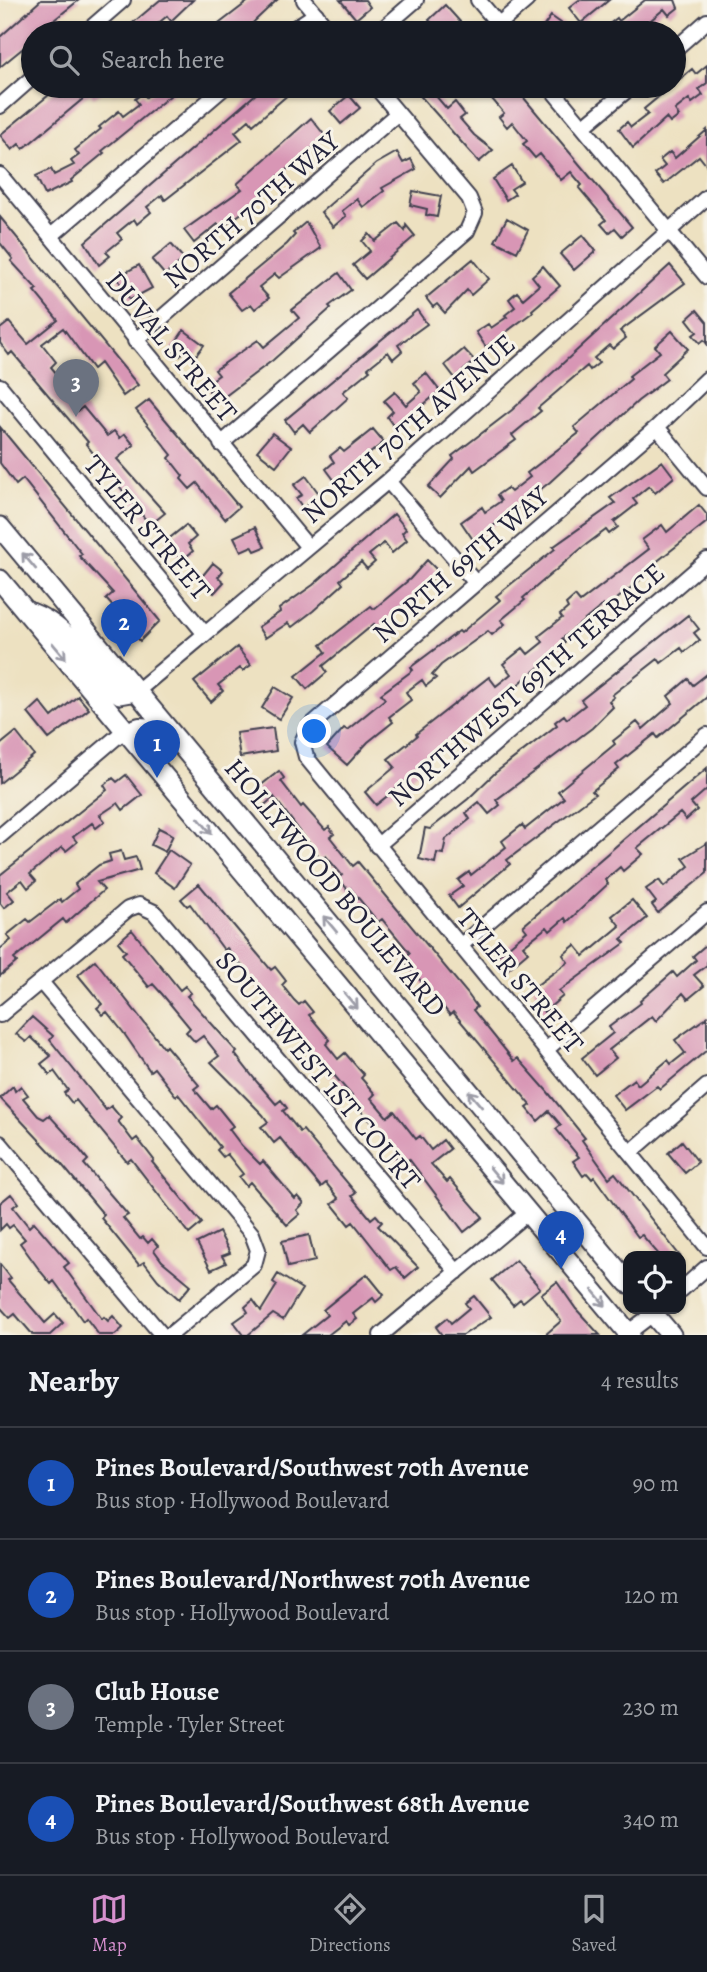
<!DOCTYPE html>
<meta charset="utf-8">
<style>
body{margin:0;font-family:Alegreya,serif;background:#242831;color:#f1f3f6}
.controls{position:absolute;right:21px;bottom:21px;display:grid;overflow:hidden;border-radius:14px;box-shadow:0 2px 5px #0004}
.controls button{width:63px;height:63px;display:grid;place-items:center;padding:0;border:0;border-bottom:2px solid #363941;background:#171b24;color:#f1f3f6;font:35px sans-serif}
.you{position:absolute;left:315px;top:732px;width:24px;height:24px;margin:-18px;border:5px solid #fff;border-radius:50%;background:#1a73e8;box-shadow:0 0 0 10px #1a73e833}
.badge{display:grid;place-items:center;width:46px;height:46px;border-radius:50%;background:#d690ce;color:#fff;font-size:23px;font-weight:700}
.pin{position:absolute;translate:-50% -58px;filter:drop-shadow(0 2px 4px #0008)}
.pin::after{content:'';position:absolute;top:37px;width:24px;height:21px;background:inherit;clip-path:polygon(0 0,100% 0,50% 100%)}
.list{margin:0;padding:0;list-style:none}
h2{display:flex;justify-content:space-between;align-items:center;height:91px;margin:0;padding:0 28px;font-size:30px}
h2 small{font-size:23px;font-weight:400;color:#9ea1a6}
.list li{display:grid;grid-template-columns:46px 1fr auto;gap:21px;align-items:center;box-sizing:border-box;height:112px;padding:0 28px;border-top:2px solid #363941}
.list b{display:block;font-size:26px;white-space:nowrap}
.list p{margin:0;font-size:23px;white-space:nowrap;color:#9ea1a6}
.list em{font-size:23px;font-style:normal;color:#9ea1a6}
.icon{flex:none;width:38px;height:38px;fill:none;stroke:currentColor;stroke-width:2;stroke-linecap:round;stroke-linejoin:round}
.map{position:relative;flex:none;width:707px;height:1335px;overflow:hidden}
.search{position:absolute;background:#171b24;box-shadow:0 2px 5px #0004;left:21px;right:21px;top:21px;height:77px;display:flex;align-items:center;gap:18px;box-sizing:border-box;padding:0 24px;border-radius:38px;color:#9ea1a6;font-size:26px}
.sheet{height:539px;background:#171b24}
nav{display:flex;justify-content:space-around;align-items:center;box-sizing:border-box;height:98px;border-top:2px solid #363941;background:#171b24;font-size:19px;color:#9ea1a6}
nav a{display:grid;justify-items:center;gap:4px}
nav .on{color:#d690ce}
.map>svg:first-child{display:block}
.building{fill:#d896b5}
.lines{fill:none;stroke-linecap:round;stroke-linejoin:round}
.minor-casing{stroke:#403f4f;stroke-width:18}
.highway-casing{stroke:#403f4f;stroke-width:23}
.minor{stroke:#fff;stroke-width:14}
.highway{stroke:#fff;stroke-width:19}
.oneway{stroke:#9c9ca7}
.labels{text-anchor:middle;stroke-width:6;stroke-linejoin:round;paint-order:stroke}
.street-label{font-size:28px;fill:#22223b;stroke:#f7f3e8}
</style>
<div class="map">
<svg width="707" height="1335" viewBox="0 0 707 1335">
<rect width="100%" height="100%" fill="#f7f3e8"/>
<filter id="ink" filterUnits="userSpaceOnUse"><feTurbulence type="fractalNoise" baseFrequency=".0143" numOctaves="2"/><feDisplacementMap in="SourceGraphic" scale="14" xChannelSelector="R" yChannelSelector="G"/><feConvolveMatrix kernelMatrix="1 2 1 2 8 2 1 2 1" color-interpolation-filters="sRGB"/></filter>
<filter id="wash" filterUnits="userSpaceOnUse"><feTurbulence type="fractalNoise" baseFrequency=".00686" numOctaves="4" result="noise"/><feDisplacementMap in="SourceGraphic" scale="28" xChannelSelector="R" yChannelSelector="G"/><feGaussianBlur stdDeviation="1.57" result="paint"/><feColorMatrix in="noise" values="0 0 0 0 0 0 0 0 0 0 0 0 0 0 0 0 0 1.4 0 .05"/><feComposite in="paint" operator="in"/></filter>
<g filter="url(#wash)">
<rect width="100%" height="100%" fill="#ede1c1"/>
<g id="blocks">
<path class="building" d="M41,0H79L44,28L48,33H33V40L0,67V37Z
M160,0H193L171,21L167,16L147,33H121Z
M250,0H277L242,33H207Z
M340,0H365L370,7L356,19Z
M579,0H609L581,23L569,8Z
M645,0H675L678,8L669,15L664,9L651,20L656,27L649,33H598L617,18L619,21Z
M445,5L462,24L452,33H441L429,20Z
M551,16L575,33H539Z
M707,65V83L699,89L703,95L692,103L689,99L675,110L679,116L670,123L666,118L633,148L619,129L627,122L631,127L648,114L644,109L692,69L696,74Z
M60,86H99L102,92L94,98L90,93L23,149L19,144L12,150L0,135Z
M160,86H182L102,151L104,153L71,180L72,182L45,195L36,176L51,169L54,175L74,165L71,161L79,155L75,150L101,129L99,127L119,111L123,116L139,104L135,99L143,93L146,97Z
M265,86H298L253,125L249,120L235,132L242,140L165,200L162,195L147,207L151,212L137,224L134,219L117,233L122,239L106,252L110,256L99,265L85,242Z
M422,86H447L435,95L447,109L455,102L465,115L460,119L474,135L493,150L479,162L416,91Z
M481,86H514L632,227L622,236L615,228L609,233L601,224L606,220L579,188L582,185L571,172L561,180L540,154L535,158L523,144L527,141L512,122L507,127L499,117L504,113Z
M349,95L360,108L341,124L330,111Z
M311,118L326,137L274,180L276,182L243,212L221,228L218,224L194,243L184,230L242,189L237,184Z
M707,130V166L699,156L664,184L655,174L665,166L660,160L670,152L675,158Z
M397,152L403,163L411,159L416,169L382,188L384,191L363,207L357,199L342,211L346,216L333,227L321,212L376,164Z
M512,166L522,182L511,189L515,194L506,200L493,179Z
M413,191L441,196L437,217L426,215L427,209L410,205Z
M0,217L138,385L123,396L100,363L93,369L63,328L42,344L56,362L51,367L67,386L61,391L78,411L83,407L107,436L114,431L120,438L125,434L134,445L117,459L165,513L150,525L86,444L88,442L12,352L9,355L0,343V329L9,322L28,344L58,320L34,291L37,289L11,261L13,259L0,243Z
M507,218L528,230L517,252L495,241Z
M306,222L321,248L279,278L275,274L259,287L269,298L255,309L251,304L242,310L228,293L287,244L295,235L293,233Z
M398,223L405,231L406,225L415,236L365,279L353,265L370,251L362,241L369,234L375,241Z
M583,235L596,251L574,270L560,254Z
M171,244L184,259L165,275L152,260Z
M473,259L489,279L471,295L467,290L445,313L437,304L433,307L426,298Z
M139,265L152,288L130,300L117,277Z
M670,265L685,283L620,331L626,338L613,349L609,345L594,358L599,363L590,370L587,366L538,408L541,411L512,435L516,440L474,471L471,466L440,498L428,487L454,459L452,456L512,410Z
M543,266L560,286L532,310L533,312L486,347L476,332L488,324L491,328L507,317L505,315L515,307L509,299L517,292L523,299L539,285L532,276Z
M339,273L351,290L329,306L331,308L273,360L216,403L209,391L213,389L209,382L219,375L215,370L258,340L264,347L299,318L292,310Z
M417,310L427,324L398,345L402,351L393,359L388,352L368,368L370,370L343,392L348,398L310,432L303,424L294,432L285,420Z
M697,310L707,322V344L704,340L700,343L693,335L697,332L687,319Z
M184,330L204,345L194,358L184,351L180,356L171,349Z
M672,331L688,349L662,373L667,379L638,401L550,482L474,541L461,522L482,507L485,512L501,501L497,495L507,488L511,492L530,477L527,473L579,433L574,427L631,379L629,376L660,352L655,346Z
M464,349L475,361L455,378L445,365Z
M426,373L440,391L395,428L387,417L393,411L384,401L395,392L406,405L421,392L414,383Z
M149,400L239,507L225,519L197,483L190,489L181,479L183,476L169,458L172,455L136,410Z
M0,427L160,621L140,641L127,625L134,619L122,605L116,610L106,599L113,593L79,556L82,554L23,479L16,485L0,463Z
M373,429L384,442L335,481L326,469L334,462L330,456L340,448L344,452Z
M272,433L291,447L276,466L257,451Z
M662,461L674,477L655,493L649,486L633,499L637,504L614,522L618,527L609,534L606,530L583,547L523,598L525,600L501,620L505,624L492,635L488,631L441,665L432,675L436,678L426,686L422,680L406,692L411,700L389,717L393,722L368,742L347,765L327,747L344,728L347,730L385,699L381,694L413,670L411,667L459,631L461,633L500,600L496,596L555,549L553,547L615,503L610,498Z
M306,476L320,495L303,508L296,498L302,495L294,485Z
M699,505L707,515V522L650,567L652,570L622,595L605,608L603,605L562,639L565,643L539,667L490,708L488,706L424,762L426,765L376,805L365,792L395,767L388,759L417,736L416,734L489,677L496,686L511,674L503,664L523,648L528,654L543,642L539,636L562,618L560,615L568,608L566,604L575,596L580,602L649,549L642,540L662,525L667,532Z
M394,514L406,529L402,533L407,540L392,553L384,543L369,555L375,562L367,569L361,562L340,580L343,584L313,611L292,627L288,623L265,638L258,627L280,612L279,609L313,585Z
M186,525L196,537L188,544L193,551L182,560L166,541Z
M255,527L265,547L255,551L252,546L241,551L234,537Z
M427,560L439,572L385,622L377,628L374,624L323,666L327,672L307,689L296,676L326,652L321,645L371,606L374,609L410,579Z
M213,563L223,571L218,577L224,582L214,593L199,580Z
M688,615L699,629L694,633L700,640L684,652L681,648L661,663L658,659L612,695L614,697L609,701L613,707L592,728L496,800L500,805L489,814L479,802L466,813L470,819L446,839L443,854L437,853L435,863L419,859L425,828L430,829L468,799L495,773L557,725L555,722L564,715L567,719L585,705L581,700Z
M237,647L251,665L243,671L240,668L218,685L223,691L211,702L194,682Z
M707,674V697L658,738L655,734L616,765L619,769L592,791L595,794L507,860L510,864L458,908L449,896L463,886L458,880L469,872L471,875L506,847L502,841L522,825L525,829L564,798L558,791L615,744L613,741L637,722L643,729L673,703L668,696L688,679L693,685Z
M275,687L293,698L279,719L262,708Z
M78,696L89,709L49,739L28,713L40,702L52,717Z
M273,728L276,751L240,757L236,733Z
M16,732L34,755L0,783V745Z
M707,768V789L691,803L697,810L686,820L680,813L637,848L643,854L623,871L620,867L605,880L608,884L567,922L565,918L550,931L547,927L523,946L528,952L508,969L497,956L527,931L523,926Z
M279,771L284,778L281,781L301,807L303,805L325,830L329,827L334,834L330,837L353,866L358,862L467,993L477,1007L473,1010L514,1061L518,1058L547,1091L585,1138L582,1140L609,1178L615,1173L680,1256H660L642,1235L638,1237L594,1177L592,1179L587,1173L583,1176L573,1161L579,1157L556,1129L561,1125L549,1111L538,1121L527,1108L531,1105L453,1012L450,1015L402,959L410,953L382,919L378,922L350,888L348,890L338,878L342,875L326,856L321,859L274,797L261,808L250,794Z
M126,775L142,795L123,810L118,803L100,815L105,821L96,828L92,823L73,837L77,842L66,851L62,847L30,874L36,881L28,888L22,880L7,892L14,900L4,908L0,903V875L107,790L104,785L113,778L117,782Z
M159,828L173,835L165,852L151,845Z
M707,843V873L658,913L652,905L656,902L646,889L659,880L664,887L689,866L683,858Z
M169,850L190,865L175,888L154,873Z
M121,851L124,860L136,857L140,870L97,882L104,890L66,923L63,919L14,959L17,962L0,976V949L11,940L7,935L27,919L30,922L60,899L62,902L78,889L75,884L99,865L111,861L109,854Z
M199,884L271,970L275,967L286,981L282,985L294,1000L299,1005L304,1001L313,1012L309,1015L330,1040L326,1044L338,1059L345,1053L364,1075L361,1078L375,1094L371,1098L387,1117L394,1111L416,1139L420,1136L431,1150L443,1140L450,1149L431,1164L447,1182L450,1179L483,1217L464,1232L409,1159L402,1165L395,1156L399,1152L349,1098L352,1096L334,1075L330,1078L287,1019L283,1022L277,1014L280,1012L227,948L224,950L190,904L187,906L181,899Z
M632,900L647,918L621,939L625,943L559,991L563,996L544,1012L537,1003L542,999L533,988L568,962L563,955L575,945L584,956L620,926L612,916Z
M132,930L180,990L185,986L191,993L187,996L237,1052L235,1054L257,1082L276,1104L281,1100L287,1108L283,1111L300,1132L303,1130L356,1193L352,1196L371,1219L376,1215L382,1222L378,1226L418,1267L405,1278L396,1267L391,1270L353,1222L349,1225L332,1204L339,1199L326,1183L321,1187L280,1138L274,1143L261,1127L268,1122L263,1115L211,1062L219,1056L203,1036L195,1042L186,1032L190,1028L162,994L153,984L149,987L122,954L126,951L118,942Z
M707,944V965L694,975L704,986L688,999L683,993L656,1021L652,1016L609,1050L616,1058L595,1075L582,1058L613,1033L609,1027L641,1003L640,1001L673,972L677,977L696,960L693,956Z
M95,960L164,1048L166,1046L199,1085L194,1089L211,1109L216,1105L233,1126L229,1129L242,1146L260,1164L263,1161L295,1199L298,1196L304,1203L297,1210L300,1214L287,1225L250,1182L246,1186L239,1177L243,1174L227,1154L223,1157L217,1150L220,1147L178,1094L176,1096L154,1068L150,1071L123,1032L107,1012L103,1015L97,1008L102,1004L78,975Z
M32,1017L53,1036L50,1040L106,1110L111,1106L121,1118L118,1121L133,1141L137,1138L154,1160L152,1162L202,1223L189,1234L131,1159L127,1162L76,1100L72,1103L64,1093L68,1090L54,1071L50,1075L41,1064L51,1056L31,1037L26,1042L16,1034Z
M707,1017V1050L660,1089L657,1086L625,1110L613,1095L634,1079L638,1085L668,1060L671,1064L685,1053L675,1040Z
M13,1086L15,1091L21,1086L28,1095L23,1098L38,1116L44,1119L49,1115L71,1139L88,1160L84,1164L128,1215L123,1218L140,1239L143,1237L148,1243L152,1239L158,1246L154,1250L162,1261L191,1285L179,1299L158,1280L144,1262L139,1265L101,1218L104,1215L58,1160L0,1098Z
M682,1141L698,1162L685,1173L668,1153Z
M11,1194L18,1203L13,1207L29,1227L34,1222L69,1263L64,1267L102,1319L104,1317L108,1321L113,1316L123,1328L115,1335H99L86,1318L83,1321L54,1281L51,1284L41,1272L20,1243L25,1239L13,1225L9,1228L6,1224L0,1230V1203Z
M219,1232L230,1253L222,1256L226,1263L211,1270L197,1243Z
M309,1235L315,1261L288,1267L282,1241Z
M516,1260L540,1288L523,1302L520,1299L513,1305L492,1280Z
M0,1264L11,1278L8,1280L45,1323L55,1314L63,1323L50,1335H33L15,1314L10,1318L0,1307Z
M278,1274L302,1289L283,1320L273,1314L248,1335H244L234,1322L248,1312L245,1307L253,1300L261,1311L277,1285L273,1282Z
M367,1274L384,1295L376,1302L373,1298L353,1314L357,1319L349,1325L346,1321L328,1335H302L327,1315L323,1310Z
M557,1282L576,1309L600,1335H545L561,1321L541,1294Z
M474,1296L491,1317L463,1335H442L436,1327L447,1318L451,1323L469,1308L465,1303Z"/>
</g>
</g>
<g filter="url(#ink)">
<use href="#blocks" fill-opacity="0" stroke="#403f4f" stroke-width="2"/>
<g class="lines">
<g class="minor-casing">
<path id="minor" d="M304,0L331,33
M478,0L506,33
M498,25L527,0
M85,33L123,0
M287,33L316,14
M378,33L416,0
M674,50L707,21
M549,86L707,277
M0,106L33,77
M583,127L632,86
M0,175L308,547
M51,236L226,86
M135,341L398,113
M707,379L657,427L309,727L302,742L306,757L707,1247
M0,386L205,634
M657,427L707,488
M221,444L467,231L475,213L469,198L375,86
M388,481L475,582
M137,691L388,481L707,197
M0,836L125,730L139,725L167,727
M377,846L707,560
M460,946L707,735
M41,982L252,1234L258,1250L254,1265L170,1335
M0,1015L128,909L139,905L154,912L457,1272
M547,1049L707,912
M0,1143L162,1335
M631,1152L707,1086
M681,1290L707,1267
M381,1335L527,1213
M625,1335L658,1310"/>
</g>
<g class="highway-casing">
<path id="highway" d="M0,527L628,1283
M0,580L630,1335
M31,613C71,628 89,668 120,694L137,691
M649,1309L671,1335"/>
</g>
<use href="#minor" class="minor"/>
<use href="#highway" class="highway"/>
</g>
<defs><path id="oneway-shaft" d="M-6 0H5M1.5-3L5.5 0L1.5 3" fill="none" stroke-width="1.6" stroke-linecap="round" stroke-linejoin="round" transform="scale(1.75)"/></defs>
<g class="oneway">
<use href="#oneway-shaft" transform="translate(29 561) rotate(-130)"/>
<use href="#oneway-shaft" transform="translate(59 651) rotate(50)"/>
<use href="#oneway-shaft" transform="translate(205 826) rotate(50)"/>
<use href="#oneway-shaft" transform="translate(330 924) rotate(-130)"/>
<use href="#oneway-shaft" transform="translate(351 1001) rotate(50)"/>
<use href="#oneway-shaft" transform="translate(475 1099) rotate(-130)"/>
<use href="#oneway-shaft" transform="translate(496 1175) rotate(50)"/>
<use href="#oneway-shaft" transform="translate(599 1298) rotate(50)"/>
</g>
</g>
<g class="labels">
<g class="street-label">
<text transform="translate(251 209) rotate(-41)" y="10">NORTH 70TH WAY</text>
<text transform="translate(172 346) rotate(50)" y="10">DUVAL STREET</text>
<text transform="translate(408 428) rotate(-41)" y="10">NORTH 70TH AVENUE</text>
<text transform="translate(148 527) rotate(50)" y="10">TYLER STREET</text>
<text transform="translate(460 564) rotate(-41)" y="10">NORTH 69TH WAY</text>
<text transform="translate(526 684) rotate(-41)" y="10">NORTHWEST 69TH TERRACE</text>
<text transform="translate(336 887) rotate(50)" y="10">HOLLYWOOD BOULEVARD</text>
<text transform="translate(521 980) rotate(50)" y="10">TYLER STREET</text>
<text transform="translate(319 1070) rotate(50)" y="10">SOUTHWEST 1ST COURT</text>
</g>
</g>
</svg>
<div class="controls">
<button><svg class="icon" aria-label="locate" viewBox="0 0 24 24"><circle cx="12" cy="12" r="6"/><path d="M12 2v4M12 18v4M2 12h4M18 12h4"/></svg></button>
</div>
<div class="you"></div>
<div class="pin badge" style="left:157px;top:778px;background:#1a4fb4">1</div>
<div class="pin badge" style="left:124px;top:657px;background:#1a4fb4">2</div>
<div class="pin badge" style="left:76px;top:417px;background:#6b7280">3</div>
<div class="pin badge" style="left:561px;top:1269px;background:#1a4fb4">4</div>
<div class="search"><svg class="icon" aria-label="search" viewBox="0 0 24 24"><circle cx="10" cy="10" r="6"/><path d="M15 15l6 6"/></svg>Search here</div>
</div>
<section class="sheet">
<h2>Nearby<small>4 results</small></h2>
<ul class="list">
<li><span class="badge" style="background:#1a4fb4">1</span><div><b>Pines Boulevard/Southwest 70th Avenue</b><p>Bus stop · Hollywood Boulevard</p></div><em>90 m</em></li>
<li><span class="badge" style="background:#1a4fb4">2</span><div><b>Pines Boulevard/Northwest 70th Avenue</b><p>Bus stop · Hollywood Boulevard</p></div><em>120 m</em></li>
<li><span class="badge" style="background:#6b7280">3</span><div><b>Club House</b><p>Temple · Tyler Street</p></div><em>230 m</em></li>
<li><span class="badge" style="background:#1a4fb4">4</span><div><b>Pines Boulevard/Southwest 68th Avenue</b><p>Bus stop · Hollywood Boulevard</p></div><em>340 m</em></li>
</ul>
</section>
<nav>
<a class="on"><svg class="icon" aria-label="map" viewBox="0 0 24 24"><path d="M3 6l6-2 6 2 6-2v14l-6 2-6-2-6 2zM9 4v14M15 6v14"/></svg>Map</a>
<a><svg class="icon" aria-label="directions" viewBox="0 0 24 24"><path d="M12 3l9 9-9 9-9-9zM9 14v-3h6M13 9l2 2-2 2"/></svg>Directions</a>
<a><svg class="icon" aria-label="saved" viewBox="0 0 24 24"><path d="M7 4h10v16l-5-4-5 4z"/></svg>Saved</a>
</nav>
